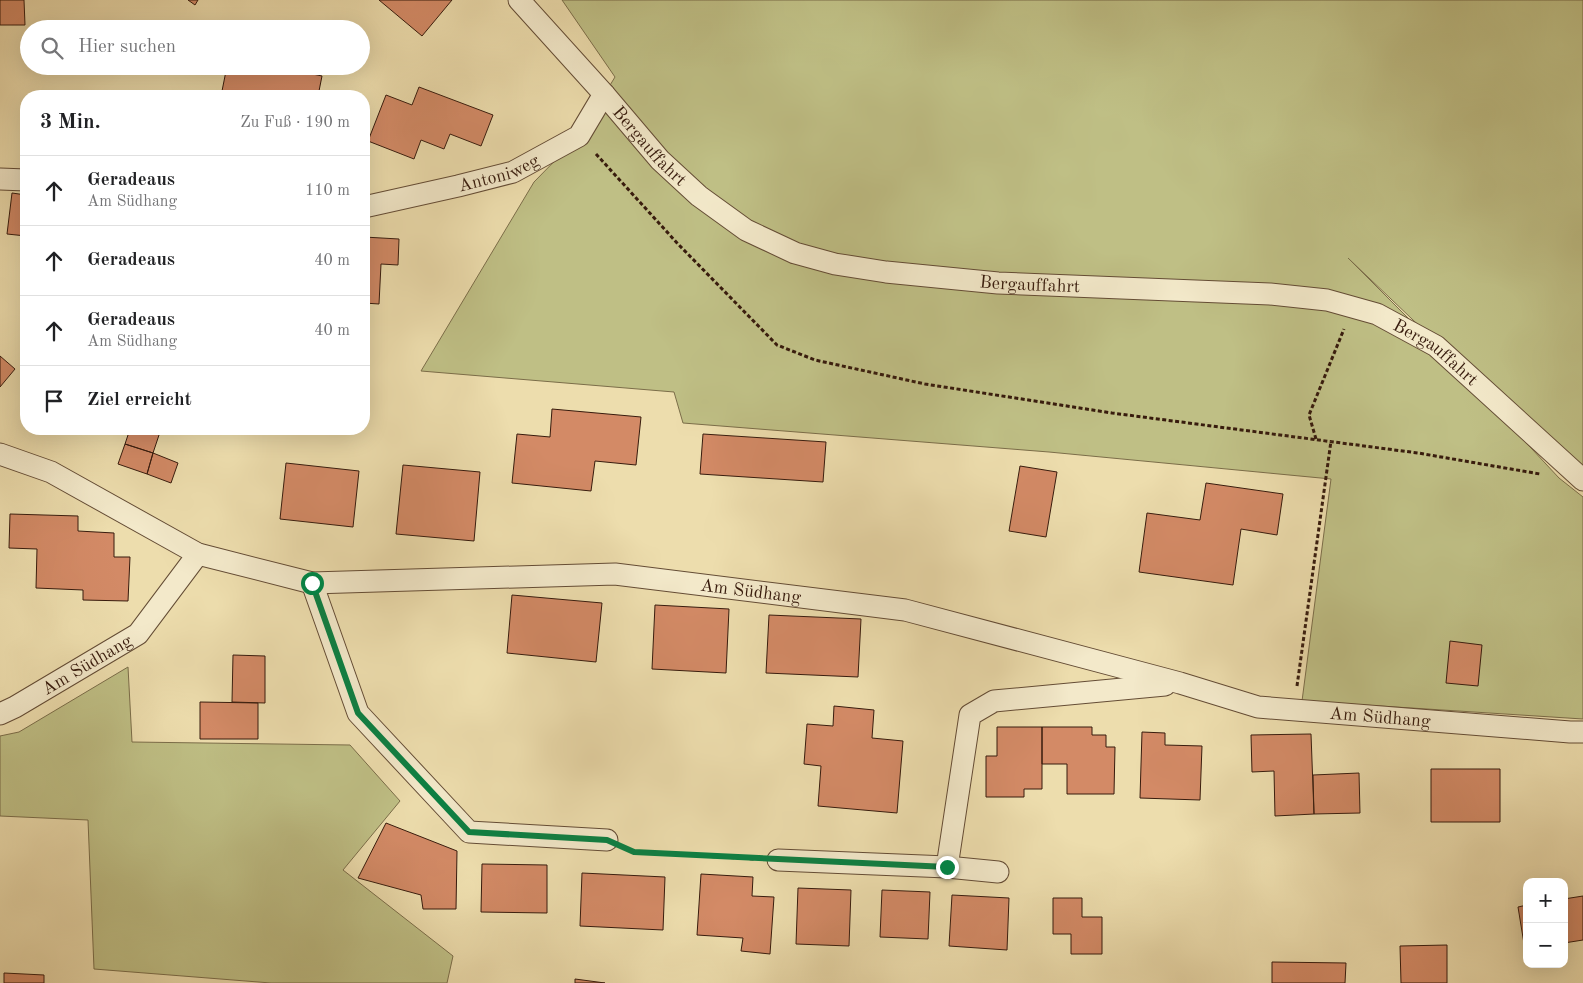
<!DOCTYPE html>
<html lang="de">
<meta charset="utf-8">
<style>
body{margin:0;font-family:"Old Standard TT",serif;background:#f6f6f6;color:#202124}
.controls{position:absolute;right:15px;bottom:15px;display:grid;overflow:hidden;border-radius:10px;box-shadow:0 5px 20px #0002}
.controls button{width:45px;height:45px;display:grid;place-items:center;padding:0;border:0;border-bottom:1px solid #e0e0e0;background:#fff;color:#202124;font:25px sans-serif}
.stop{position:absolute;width:15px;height:15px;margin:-11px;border:4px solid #0b8043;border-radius:50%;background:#fff}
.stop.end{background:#0b8043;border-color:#fff;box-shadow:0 1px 5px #0008}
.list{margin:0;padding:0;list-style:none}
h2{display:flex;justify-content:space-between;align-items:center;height:65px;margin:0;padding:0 20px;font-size:21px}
h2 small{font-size:16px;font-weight:400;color:#757577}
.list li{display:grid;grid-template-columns:32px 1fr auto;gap:15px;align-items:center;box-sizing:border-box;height:70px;padding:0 20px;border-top:1px solid #e0e0e0}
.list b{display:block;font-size:19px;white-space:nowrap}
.list p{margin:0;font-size:16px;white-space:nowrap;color:#757577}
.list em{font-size:16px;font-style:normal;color:#757577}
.icon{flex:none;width:28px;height:28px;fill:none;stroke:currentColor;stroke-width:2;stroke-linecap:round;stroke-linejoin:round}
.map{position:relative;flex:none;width:1583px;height:983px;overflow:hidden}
.search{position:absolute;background:#fff;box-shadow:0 5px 20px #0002;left:20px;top:20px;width:350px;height:55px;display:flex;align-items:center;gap:12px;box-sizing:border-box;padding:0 18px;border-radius:28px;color:#757577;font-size:19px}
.panel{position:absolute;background:#fff;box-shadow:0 5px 20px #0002;left:20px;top:90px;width:350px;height:345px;border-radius:20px}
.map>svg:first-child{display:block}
.green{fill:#bfbf85;stroke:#7b6d49}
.building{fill:#d38a66;stroke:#371b0d}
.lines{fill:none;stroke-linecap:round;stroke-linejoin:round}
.street-casing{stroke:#644c35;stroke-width:23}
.path{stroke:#371b0d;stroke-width:3;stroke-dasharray:4 2.5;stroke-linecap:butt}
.street{stroke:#f3e9ca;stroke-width:21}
.route{stroke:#0b8043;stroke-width:6}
.labels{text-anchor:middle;stroke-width:5;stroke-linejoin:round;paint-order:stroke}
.street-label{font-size:18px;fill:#371b0d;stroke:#f3e9ca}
</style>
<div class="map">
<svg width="1583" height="983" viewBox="0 0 1583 983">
<rect width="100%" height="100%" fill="#edddad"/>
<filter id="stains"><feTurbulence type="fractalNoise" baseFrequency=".004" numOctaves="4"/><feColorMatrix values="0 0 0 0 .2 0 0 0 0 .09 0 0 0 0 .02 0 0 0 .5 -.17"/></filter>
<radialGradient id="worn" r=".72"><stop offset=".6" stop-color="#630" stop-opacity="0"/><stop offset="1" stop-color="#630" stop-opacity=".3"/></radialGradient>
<path class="green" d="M562,0H1583V478L1519,421L1348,258L1436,346L1559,478L1583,497V719L1302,701L1331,479L1049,452L683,423L674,392L421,371L534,182L579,136L615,77Z
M128,667L132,742L350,745L400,801L343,870L453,956L447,983H271L94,969L88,820L0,816V736L19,732Z"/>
<path class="building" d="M0,0H24L25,25H0Z
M188,0H198L195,5Z
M379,0H452L422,36Z
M227,66H275L322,76L318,96H221Z
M419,87L493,115L481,146L450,134L444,149L421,140L414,159L368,141L386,95L412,105Z
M12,193L26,195V236L7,234Z
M364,237L399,239L398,265L381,264L379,304L364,303Z
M0,356L15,369L0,387Z
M552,409L641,417L636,465L595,461L591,491L512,483L517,434L550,437Z
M130,429H151L160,432L153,453L125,444Z
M703,434L826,442L823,482L700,474Z
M125,444L153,453L147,474L118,464Z
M153,453L178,463L171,483L147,474Z
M286,463L359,471L353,527L280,519Z
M403,465L480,472L474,541L396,534Z
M1020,466L1057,472L1046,537L1009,531Z
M1206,483L1283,494L1277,535L1241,529L1233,585L1139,572L1147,513L1200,520Z
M10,514L78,516V531L114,533V557H130L128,601L83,600V590L36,588L37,549L9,548Z
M512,595L602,603L596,662L507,653Z
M655,605L729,609L726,673L652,669Z
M769,615L861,619L858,677L766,673Z
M1450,641L1482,645L1478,686L1446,683Z
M233,655L265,656V703L232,702Z
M200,702L258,703V739H200Z
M834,706L874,710L872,738L903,741L897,813L818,806L821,766L804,764L807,724L833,726Z
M997,727H1042V789H1024V797H986V756H997Z
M1042,727H1092V735H1106V747H1115L1114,794H1067V764H1042Z
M1142,732L1165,733V745L1202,746L1200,800L1140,798Z
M1311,734L1314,814L1275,816L1274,771L1252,772L1251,735Z
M1431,769H1500V822H1431Z
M1359,773L1360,813L1314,814L1313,775Z
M386,823L457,851L456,909H423L421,895L358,878Z
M482,864L547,865V913L481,912Z
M582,873L665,877L663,930L580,926Z
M701,874L753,877L752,896L774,897L770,954L741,951L743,938L697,935Z
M798,888L851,890L849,946L796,944Z
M882,890L930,892L928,939L880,937Z
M952,895L1009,898L1007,950L949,946Z
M1583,896V940L1564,943V899Z
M1053,898H1082V917H1102V954H1071V934H1053Z
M1527,905V949L1525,950L1518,907Z
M1447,945V983H1401L1400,946Z
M1272,962L1346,963L1345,983H1272Z
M4,973L44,975V983H4Z
M575,979L605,983H575Z"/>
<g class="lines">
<g class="street-casing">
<g id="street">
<path id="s1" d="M519,0L604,94L660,160L699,196L746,230L795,253L835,264L886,272L998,283L1270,294L1327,300L1377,314L1436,346L1583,480"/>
<path d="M0,179L26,180"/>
<path id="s2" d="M364,207L458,186L513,172L579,136L604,94"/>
<path id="s3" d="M0,454L51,472L198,554L312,583L615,574L905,610L1180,683L1258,707L1570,732H1583"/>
<path d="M312,583L358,713L469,832L607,840"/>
<path id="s4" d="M0,714L15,707L138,634L198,554"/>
<path d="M778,860L947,867L970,715L994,701L1165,685"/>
<path d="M947,867L998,872"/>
</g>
</g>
<path class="path" d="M596,154L678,244L777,345L815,360L925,384L1112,413L1418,453L1540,474
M1316,439L1309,415L1344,329
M1297,686L1331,441
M627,849L634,852L755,859"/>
<use href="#street" class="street"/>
</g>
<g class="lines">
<path class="route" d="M312,583L358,713L469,832L607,840L634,852L947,867"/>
</g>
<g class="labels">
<g class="street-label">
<text dy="6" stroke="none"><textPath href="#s1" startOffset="196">Bergauffahrt</textPath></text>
<text dy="6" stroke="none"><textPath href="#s2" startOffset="139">Antoniweg</textPath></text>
<text dy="6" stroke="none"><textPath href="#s1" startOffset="616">Bergauffahrt</textPath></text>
<text dy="6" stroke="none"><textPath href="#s1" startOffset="1036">Bergauffahrt</textPath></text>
<text dy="6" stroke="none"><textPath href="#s3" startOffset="780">Am Südhang</textPath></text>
<text dy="6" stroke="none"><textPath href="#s4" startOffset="100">Am Südhang</textPath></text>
<text dy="6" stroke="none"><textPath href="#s3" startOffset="1424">Am Südhang</textPath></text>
</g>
</g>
<rect width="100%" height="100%" filter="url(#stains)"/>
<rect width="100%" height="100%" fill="url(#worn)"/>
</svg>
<div class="controls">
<button>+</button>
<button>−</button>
</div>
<div class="stop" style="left:312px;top:583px"></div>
<div class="stop end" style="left:947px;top:867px"></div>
<div class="search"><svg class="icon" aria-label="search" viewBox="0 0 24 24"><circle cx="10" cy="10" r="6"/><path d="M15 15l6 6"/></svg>Hier suchen</div>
<section class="panel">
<h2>3 Min.<small>Zu Fuß · 190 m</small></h2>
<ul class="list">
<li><svg class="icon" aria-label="ahead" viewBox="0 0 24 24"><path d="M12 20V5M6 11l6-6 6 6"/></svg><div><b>Geradeaus</b><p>Am Südhang</p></div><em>110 m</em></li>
<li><svg class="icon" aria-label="ahead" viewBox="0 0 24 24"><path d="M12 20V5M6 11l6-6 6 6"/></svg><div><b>Geradeaus</b></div><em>40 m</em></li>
<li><svg class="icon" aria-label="ahead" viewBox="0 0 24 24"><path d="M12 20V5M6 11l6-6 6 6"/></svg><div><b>Geradeaus</b><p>Am Südhang</p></div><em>40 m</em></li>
<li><svg class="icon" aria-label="arrive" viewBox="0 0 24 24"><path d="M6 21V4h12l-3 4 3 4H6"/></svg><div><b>Ziel erreicht</b></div></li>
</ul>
</section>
</div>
